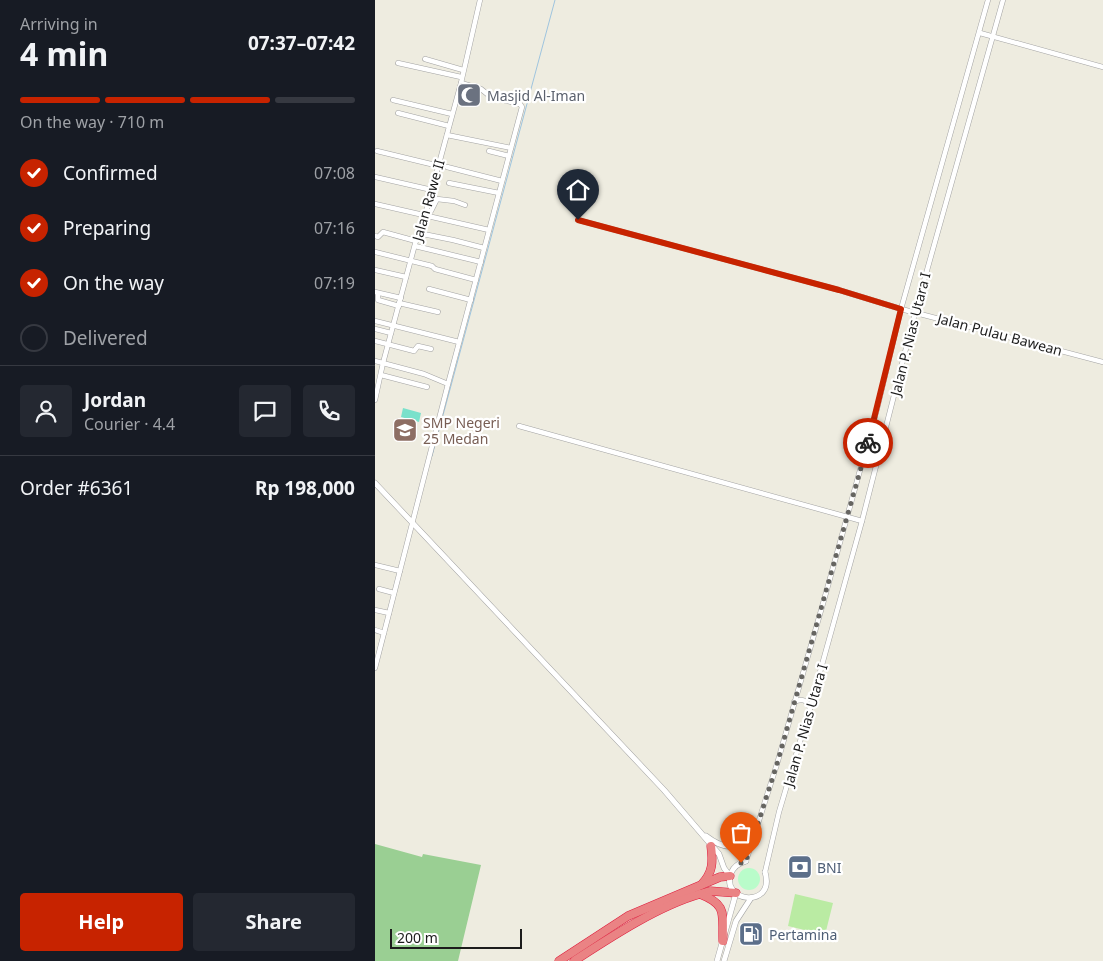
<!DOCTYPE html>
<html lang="en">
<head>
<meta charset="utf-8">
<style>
  body { margin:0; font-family:"Noto Sans",sans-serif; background:#242831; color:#f1f3f6; height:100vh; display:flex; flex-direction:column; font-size:19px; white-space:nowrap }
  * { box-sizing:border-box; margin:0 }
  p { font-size:16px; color:#9ea1a6 }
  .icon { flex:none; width:28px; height:28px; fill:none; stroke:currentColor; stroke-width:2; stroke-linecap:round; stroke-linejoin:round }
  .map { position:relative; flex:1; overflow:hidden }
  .panel { display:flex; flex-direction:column; background:#171b24; width:375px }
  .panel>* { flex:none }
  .scale { position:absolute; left:15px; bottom:12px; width:132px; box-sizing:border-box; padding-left:5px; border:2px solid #1c1c1c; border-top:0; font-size:14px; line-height:18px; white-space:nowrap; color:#1c1c1c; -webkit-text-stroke:4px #fff; paint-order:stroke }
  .pin { position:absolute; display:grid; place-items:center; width:42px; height:42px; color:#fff; margin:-51px -21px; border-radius:50% 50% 50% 0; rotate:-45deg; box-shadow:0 0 5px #0007 }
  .pin .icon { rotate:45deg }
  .courier { position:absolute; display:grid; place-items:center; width:50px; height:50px; margin:-25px; border:4px solid #c72300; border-radius:50%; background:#fff; color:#222; box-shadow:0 1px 6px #0007 }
  .headline em { font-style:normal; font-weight:700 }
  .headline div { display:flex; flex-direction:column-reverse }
  .headline { display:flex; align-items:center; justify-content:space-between; height:85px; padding:0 20px }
  h1 { font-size:32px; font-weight:700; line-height:38px }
  .bar { display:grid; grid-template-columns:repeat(4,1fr); gap:8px 5px; align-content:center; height:60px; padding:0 20px }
  .bar i { height:6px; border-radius:4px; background:#363941 }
  .bar .selected { background:#c72300 }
  .bar p { grid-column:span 4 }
  .line { display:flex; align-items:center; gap:12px; padding:0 20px; border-top:1px solid #363941 }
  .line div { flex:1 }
  .round { display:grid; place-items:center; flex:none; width:52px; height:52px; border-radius:5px; background:#242831 }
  ol { padding:0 20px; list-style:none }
  li { display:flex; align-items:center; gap:15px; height:55px }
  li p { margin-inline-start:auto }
  li .icon { padding:5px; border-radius:50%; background:#c72300; color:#fff; stroke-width:4 }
  li:last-child { color:#9ea1a6 }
  li i { width:28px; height:28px; border:2px solid #363941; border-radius:50% }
  .action { display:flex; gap:10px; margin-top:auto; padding:10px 20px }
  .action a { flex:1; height:58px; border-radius:5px; background:#c72300; color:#fff; font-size:20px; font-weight:700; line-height:58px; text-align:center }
  .action a+a { background:#242831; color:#f1f3f6 }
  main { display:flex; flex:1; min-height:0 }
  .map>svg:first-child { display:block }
  .grass { fill:#baeba3 }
  .forest { fill:#9acf93 }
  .park { fill:#b9fcca }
  .pitch { fill:#7ae1cb }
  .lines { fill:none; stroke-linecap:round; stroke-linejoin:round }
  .stream { stroke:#9ec4de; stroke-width:1 }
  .minor-casing { stroke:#a3a3a3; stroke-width:5.5 }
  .tertiary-casing { stroke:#a3a3a3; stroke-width:6 }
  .motorway-casing { stroke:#de1b3c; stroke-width:9 }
  .minor { stroke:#fff; stroke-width:4.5 }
  .tertiary { stroke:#fff; stroke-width:5 }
  .motorway { stroke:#ea8384; stroke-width:8 }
  .done { stroke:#666561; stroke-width:5; stroke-dasharray:0 9 }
  .route { stroke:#c72300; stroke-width:6 }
  .labels { text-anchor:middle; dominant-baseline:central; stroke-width:4.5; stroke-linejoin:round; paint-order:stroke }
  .worship-label { font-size:14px; fill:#5b616d; stroke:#fff; text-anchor:start }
  .street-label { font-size:14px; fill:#1c1c1c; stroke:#fff }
  .education-label { font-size:14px; fill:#785e54; stroke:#fff; text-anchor:start }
  .service-label { font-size:14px; fill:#4e5e75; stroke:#fff; text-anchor:start }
</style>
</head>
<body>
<main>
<section class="panel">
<div class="headline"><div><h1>4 min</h1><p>Arriving in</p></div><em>07:37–07:42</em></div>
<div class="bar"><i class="selected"></i><i class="selected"></i><i class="selected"></i><i></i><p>On the way · 710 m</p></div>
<ol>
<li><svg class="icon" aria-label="check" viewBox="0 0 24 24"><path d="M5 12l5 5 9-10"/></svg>Confirmed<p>07:08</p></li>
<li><svg class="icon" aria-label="check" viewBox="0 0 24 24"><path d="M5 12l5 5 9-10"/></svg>Preparing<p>07:16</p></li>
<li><svg class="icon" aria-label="check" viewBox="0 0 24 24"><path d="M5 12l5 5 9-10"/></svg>On the way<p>07:19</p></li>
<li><i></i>Delivered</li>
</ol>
<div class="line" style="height:90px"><a class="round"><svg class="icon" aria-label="person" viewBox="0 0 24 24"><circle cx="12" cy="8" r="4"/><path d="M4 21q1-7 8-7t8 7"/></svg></a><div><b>Jordan</b><p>Courier · 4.4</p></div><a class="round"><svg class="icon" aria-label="chat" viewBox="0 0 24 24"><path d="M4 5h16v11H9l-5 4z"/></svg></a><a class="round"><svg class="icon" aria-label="phone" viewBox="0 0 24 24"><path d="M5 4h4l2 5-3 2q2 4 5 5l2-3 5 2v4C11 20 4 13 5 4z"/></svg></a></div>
<div class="line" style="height:65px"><div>Order #6361</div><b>Rp 198,000</b></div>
<div class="action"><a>Help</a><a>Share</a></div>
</section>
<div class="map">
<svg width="728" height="961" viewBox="0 0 728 961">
  <rect width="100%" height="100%" fill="#eeece0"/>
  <!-- grass -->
  <path class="grass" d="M420,894L458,903L450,935L413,926Z"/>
  <!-- forest -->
  <path class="forest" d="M0,844L47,857L48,854L106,865L83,961H0Z"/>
  <!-- park -->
  <circle class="park" cx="374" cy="879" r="11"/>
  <!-- pitch -->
  <path class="pitch" d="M28,408L46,413L44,422L26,417Z"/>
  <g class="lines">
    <!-- stream -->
    <path class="stream" d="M57,456L180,0"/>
    <defs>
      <g id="minor">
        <path d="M605,33L728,67"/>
        <path d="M50,59L88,70"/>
        <path d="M23,63L86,77"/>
        <path d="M18,100L77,114"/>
        <path d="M23,113L74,126"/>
        <path d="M72,135L136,148"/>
        <path d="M2,151L64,166"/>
        <path d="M114,151L134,156"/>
        <path d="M72,167L127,181"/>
        <path d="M0,177L57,190"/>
        <path d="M74,183L124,193"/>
        <path d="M0,204L114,230"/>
        <path d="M51,211H56L62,199L79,201L90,205"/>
        <path d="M203,220L464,290L526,309L728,362"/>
        <path d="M43,233L78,240L109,248"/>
        <path d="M0,236L3,237L8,232L41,241"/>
        <path d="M40,246L106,262"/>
        <path d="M0,252L57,266L60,269L101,280"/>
        <path d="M0,270L31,277"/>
        <path d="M54,289L96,300"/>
        <path d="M0,292L26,298"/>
        <path d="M3,293V300L24,306"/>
        <path d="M24,303L63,312"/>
        <path d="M0,321L84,342"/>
        <path d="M0,329L16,333"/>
        <path d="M0,341L39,351L43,346L56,349"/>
        <path d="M0,361L49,374L73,384"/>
        <path d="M6,375L52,387"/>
        <path d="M0,400L8,363L43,233L50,215L86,83L105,0"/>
        <path d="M144,426L487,521"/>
        <path d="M0,565L25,571"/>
        <path d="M4,589L19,593"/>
        <path d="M0,610L14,613"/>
        <path d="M0,630L9,633"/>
        <path d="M0,668L73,384L147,107L145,104L116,97L106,89L86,83"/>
        <path d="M419,702C427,698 432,700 435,708"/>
        <path d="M371,861L402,764L449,600L502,409L526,309L613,0"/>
        <path d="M390,872L404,812L435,708L487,521L540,313L628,0"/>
      </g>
      <g id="tertiary">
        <path d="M0,483L289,790L344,854L349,868L355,876"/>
        <path d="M331,836C352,852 363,849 381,831"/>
        <path d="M371,861C364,863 359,866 356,873C345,903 401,909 390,872"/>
        <path d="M342,961L361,893"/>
        <path d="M349,961L361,921L376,898"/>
      </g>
      <g id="motorway">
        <path d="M327,884C338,872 338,862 336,846"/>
        <path d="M325,894L335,891L361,893"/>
        <path d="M184,961L253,916L345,877L355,876"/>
        <path d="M199,961C236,937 283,906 325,894C353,905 347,914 348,941"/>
      </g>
    </defs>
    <!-- minor casing -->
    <use href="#minor" class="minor-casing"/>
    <!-- tertiary casing -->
    <use href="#tertiary" class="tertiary-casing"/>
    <!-- motorway casing -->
    <use href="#motorway" class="motorway-casing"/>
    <!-- minor -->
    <use href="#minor" class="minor"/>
    <!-- tertiary -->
    <use href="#tertiary" class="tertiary"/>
    <!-- motorway -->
    <use href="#motorway" class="motorway"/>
  </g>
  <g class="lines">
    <!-- done -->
    <path class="done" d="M366,863L371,861L402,764L493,443"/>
    <!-- route -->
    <path class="route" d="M203,220L464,290L526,309L493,443"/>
  </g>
  <!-- icons -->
  <defs>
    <symbol id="mosque-square" viewBox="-11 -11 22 22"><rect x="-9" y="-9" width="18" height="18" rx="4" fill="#6b7280" stroke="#fff"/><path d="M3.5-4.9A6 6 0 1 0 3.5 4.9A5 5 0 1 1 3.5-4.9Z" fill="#fff"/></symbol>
    <symbol id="school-square" viewBox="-11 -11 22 22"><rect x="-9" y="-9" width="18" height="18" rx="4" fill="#8d6e63" stroke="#fff"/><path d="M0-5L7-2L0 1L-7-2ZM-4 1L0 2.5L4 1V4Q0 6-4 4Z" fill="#fff"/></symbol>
    <symbol id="bank-square" viewBox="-11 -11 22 22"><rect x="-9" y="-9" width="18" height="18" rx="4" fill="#5c6f8a" stroke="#fff"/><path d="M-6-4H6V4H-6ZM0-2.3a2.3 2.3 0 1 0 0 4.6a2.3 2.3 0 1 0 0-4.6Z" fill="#fff"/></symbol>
    <symbol id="fuel-square" viewBox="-11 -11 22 22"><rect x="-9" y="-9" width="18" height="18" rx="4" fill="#5c6f8a" stroke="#fff"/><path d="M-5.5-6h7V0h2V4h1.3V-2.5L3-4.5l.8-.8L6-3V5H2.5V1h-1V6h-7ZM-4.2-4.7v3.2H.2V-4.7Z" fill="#fff"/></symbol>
  </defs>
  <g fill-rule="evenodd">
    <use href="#mosque-square" x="80" y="81" width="28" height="28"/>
    <use href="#school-square" x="16" y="416" width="28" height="28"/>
    <use href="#bank-square" x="411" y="853" width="28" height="28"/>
    <use href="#fuel-square" x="362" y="920" width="28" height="28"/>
  </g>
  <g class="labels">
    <!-- worship labels -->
    <g class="worship-label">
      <text x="112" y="95">Masjid Al-Iman</text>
    </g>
    <!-- street labels -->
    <g class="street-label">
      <text transform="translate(53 200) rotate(-74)">Jalan Rawe II</text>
      <text transform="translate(535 334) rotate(-76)">Jalan P. Nias Utara I</text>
      <text transform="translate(625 334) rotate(15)">Jalan Pulau Bawean</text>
      <text transform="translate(430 725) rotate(-74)">Jalan P. Nias Utara I</text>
    </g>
    <!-- education labels -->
    <g class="education-label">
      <text x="48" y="422">SMP Negeri<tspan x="48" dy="16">25 Medan</tspan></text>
    </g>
    <!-- service labels -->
    <g class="service-label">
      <text x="442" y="867">BNI</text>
      <text x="394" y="934">Pertamina</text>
    </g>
  </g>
</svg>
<div class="scale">200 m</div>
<div class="pin" style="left:366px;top:863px;background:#ea580c"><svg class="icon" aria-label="bag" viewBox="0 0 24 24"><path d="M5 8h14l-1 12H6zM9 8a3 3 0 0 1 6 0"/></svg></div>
<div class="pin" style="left:203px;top:220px;background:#1f2937"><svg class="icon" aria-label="home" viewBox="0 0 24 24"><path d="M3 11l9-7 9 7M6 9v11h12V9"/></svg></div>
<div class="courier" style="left:493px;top:443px"><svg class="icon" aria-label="bike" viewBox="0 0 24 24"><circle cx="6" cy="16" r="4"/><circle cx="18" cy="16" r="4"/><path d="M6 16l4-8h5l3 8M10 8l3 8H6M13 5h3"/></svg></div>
</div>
</main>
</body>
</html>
